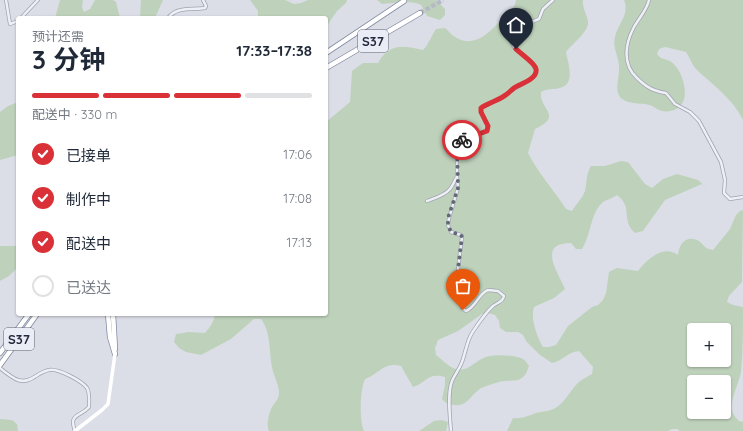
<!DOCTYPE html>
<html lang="zh">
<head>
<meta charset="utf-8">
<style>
  body { margin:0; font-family:Quicksand,"Noto Sans SC",sans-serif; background:#f6f6f7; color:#1f2937; height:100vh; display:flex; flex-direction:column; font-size:15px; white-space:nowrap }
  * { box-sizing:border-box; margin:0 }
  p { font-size:13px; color:#747a83 }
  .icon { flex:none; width:22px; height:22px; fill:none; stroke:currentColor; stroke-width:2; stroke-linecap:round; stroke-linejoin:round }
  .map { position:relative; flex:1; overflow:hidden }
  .details { position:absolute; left:16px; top:16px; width:312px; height:300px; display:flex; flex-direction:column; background:#fff; border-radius:4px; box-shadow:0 1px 3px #0004 }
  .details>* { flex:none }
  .buttons { position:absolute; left:687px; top:323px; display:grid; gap:8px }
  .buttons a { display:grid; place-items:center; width:44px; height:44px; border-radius:4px; background:#fff; box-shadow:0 1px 3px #0004; font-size:20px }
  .pin { position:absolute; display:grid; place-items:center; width:34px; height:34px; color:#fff; margin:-41px -17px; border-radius:50% 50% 50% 0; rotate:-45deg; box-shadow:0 0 4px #0007 }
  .pin .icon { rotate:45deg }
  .courier { position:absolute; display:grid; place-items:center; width:40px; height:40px; margin:-20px; border:3px solid #da3139; border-radius:50%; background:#fff; color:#222; box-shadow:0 1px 5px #0007 }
  .overview em { font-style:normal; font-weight:700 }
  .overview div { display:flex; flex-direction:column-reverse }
  .overview { display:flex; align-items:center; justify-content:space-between; height:68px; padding:0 16px }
  h1 { font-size:26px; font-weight:700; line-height:30px }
  .bar { display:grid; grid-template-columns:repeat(4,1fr); gap:6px 4px; align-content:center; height:48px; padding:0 16px }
  .bar i { height:5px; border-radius:3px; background:#e0e1e3 }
  .bar .current { background:#da3139 }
  .bar p { grid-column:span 4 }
  ol { padding:0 16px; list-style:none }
  li { display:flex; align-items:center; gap:12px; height:44px }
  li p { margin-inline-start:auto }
  li .icon { padding:4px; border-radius:50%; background:#da3139; color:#fff; stroke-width:4 }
  li:last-child { color:#747a83 }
  li i { width:22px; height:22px; border:2px solid #e0e1e3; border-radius:50% }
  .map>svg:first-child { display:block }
  .green { fill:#bed2bb; fill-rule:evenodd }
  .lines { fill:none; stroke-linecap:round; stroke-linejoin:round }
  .highway-tunnel { stroke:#b6bac5; stroke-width:4.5; stroke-dasharray:4.5 2; stroke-linecap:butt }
  .street-casing { stroke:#a0a4b1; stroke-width:4 }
  .highway-casing { stroke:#81899f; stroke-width:6 }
  .street { stroke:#eef0f5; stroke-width:2.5 }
  .secondary { stroke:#fff; stroke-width:3.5 }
  .highway { stroke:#fff; stroke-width:4.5 }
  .done { stroke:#646979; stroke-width:4; stroke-dasharray:0 7.2 }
  .route { stroke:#da3139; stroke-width:5 }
  .labels { text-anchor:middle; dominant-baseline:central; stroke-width:3; stroke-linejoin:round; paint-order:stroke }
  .shield { fill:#eaedf5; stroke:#5f6475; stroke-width:1 }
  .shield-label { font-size:13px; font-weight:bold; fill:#242a3e }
</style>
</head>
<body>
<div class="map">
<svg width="743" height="431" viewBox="0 0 743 431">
  <rect width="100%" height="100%" fill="#dbdee7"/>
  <!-- green -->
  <g class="green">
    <path d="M60,0H83L82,7L84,12L90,9L95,0H113L116,2L120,18H55Z"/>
    <path d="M141,0H163L155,18H140Z"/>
    <path d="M250,0H285L294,4L301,3L308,0H347L346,3L337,11L326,27V18H258V11Z"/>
    <path d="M377,0H436L445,9V15L440,20L427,16C425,13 423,8 421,5C413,0 392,3 382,4Z"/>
    <path d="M516,0H583C582,8 587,14 588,22C589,32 572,44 566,52C568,63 576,84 560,88C553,90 548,88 541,92C539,110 564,115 535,129L528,153C538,173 554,190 566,209L572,211C576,204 582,199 585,191C587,182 586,174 591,166H605L621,161L628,162L645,184L652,188L663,179L677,174L698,180L708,189L702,184L665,200L643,231L635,233C620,219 634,208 617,195C611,200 605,199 601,204C590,216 591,235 582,249H576L571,243C536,243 559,274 565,289L554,298L534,307C530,319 537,336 543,347H549L556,345L568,326L592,307L598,305L603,300L606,293L609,272L617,268L638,271C647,259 664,244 678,255C679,245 685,235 697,240C705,244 702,248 713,250L730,229L736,215L740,211L743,210L742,282L729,296L727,302L733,305L743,307C743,328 743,351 741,372C739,383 733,393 732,404C731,413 735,418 741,422L743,421V431H679L678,429H672L668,431H507L513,418C522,419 528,416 536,413C543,411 550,412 557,407C566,401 571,389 579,382C583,379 588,376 592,374L593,367L579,351C567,352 563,361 552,363L540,355L526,341L523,335L518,332H506L500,328L499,321L495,315L488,313L482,314L458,331L438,340L435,348L436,355C442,359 448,367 456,369C467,373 476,360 486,357C494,354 515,355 523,359C525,360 527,363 529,366C527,370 527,374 523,377C518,382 512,380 505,381C500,381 486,386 481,388C473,393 468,404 459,405C452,406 446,404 442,399L445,385V377C428,372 427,382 413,387L401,366C384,361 379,374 365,379C360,390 359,420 364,431H269C266,425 269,413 272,407C275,402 279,399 279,393C279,384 273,375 272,367C269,351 271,332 261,319H254L231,339L201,355L186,352L179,348L174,342L176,334L189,332L205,333C210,327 214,322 215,314H326V122L350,102L352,71L363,63H378C389,43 403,45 423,50C429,44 431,36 436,29L445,28C449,31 452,36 457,38C475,48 490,32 501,20C507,14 515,9 516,0ZM694,330H724V360H694ZM694,382H724V412H694Z"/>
    <path d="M624,0H743V120C733,99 714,86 697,70C692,65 690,58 686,52L665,47L659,49L657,54C661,59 662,58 667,60C673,61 679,70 681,75C684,82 687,95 683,102C677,113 662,114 654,107C645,101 631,106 622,99C613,92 620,77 619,67C619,56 612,48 615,37C618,24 630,14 624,0Z"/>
    <path d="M18,102V155L0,160V112L8,106Z"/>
    <path d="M18,244V267L9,276L0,281V246H15Z"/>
    <path d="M0,419L12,420L17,424L18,431H0Z"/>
    <path d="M442,420L448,422L446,431H419L434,421Z"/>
  </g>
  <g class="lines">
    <!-- highway-tunnel -->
    <path class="highway-tunnel" d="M420,13L443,0"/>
    <defs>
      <g id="street">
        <path d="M6,0L10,24L18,21"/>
        <path d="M649,0C647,10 639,18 634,27C625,44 622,64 637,78C646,87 653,91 666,93L675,104L690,112L699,121L721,162L725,180L724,193L730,199L743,197"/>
        <path d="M21,18L38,0"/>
        <path d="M168,18C177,6 192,10 205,8L206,6L203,0"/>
        <path d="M427,201C435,198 444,196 450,189C453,186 454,181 457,177"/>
        <path d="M0,368C5,372 12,378 18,380C31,384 37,372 49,370C58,368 82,381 87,388C90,393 89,401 89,407C81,417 68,413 75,431"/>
        <path d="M451,431C450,417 447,394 452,381C455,374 461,367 463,359C466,350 467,341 472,333C478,324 485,313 493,306C498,302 503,302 504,296L498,291L488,290C478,294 476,307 466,311L462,308L457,277L462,237L461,235L451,232L448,225L449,218L458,188L457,177V145L462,140L487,131L488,126L481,112V108C488,103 497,101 504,97C507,94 510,91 514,89C520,84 538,80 536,69C535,58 509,53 511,36L519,27L539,19L543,9L553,0"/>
      </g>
      <g id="highway">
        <path d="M326,53L404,1"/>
        <path d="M326,68L420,13"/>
        <path d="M108,314L110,337L115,354"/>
        <path d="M113,314L115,349"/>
        <path d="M0,353L29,314"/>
        <path d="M0,365L37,314"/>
      </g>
    </defs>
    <!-- street casing -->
    <use href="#street" class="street-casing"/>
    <!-- highway casing -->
    <use href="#highway" class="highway-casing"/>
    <!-- street -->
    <use href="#street" class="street"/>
    <!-- secondary -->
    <path class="secondary" d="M75,431L102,410L108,404L115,354"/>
    <!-- highway -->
    <use href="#highway" class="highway"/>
  </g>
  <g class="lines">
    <!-- done -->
    <path class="done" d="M462,140L457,145L458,188L448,218V225L451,232L461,235L462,237L457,277L463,310"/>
    <!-- route -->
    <path class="route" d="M462,140L487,131L488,126L481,112V108C488,103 497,101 504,96C508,94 510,91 514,88C520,84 538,79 536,69C535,63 521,54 516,49"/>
  </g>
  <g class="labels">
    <!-- shield labels -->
    <g class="shield">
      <rect x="358" y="30" width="30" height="22" rx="3"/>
      <rect x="4" y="328" width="30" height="22" rx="3"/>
    </g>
    <g class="shield-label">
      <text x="373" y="41">S37</text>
      <text x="19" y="339">S37</text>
    </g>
  </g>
</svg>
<div class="buttons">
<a>+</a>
<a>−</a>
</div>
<div class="pin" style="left:463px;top:310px;background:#ea580c"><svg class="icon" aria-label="bag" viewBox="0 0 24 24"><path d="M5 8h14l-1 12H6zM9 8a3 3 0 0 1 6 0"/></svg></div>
<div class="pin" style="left:516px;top:49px;background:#1f2937"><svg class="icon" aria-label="home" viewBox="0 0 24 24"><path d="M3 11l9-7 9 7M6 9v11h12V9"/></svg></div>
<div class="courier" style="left:462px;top:140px"><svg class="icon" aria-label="bike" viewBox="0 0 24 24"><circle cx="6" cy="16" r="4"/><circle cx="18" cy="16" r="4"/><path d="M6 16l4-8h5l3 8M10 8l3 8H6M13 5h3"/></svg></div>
<section class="details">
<div class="overview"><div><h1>3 分钟</h1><p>预计还需</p></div><em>17:33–17:38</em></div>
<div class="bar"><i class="current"></i><i class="current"></i><i class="current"></i><i></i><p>配送中 · 330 m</p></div>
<ol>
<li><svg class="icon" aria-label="check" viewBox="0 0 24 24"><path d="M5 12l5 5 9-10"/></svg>已接单<p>17:06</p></li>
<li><svg class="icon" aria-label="check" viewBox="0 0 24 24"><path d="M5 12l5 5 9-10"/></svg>制作中<p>17:08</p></li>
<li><svg class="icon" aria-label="check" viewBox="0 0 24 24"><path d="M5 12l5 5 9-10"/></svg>配送中<p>17:13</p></li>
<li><i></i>已送达</li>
</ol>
</section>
</div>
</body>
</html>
